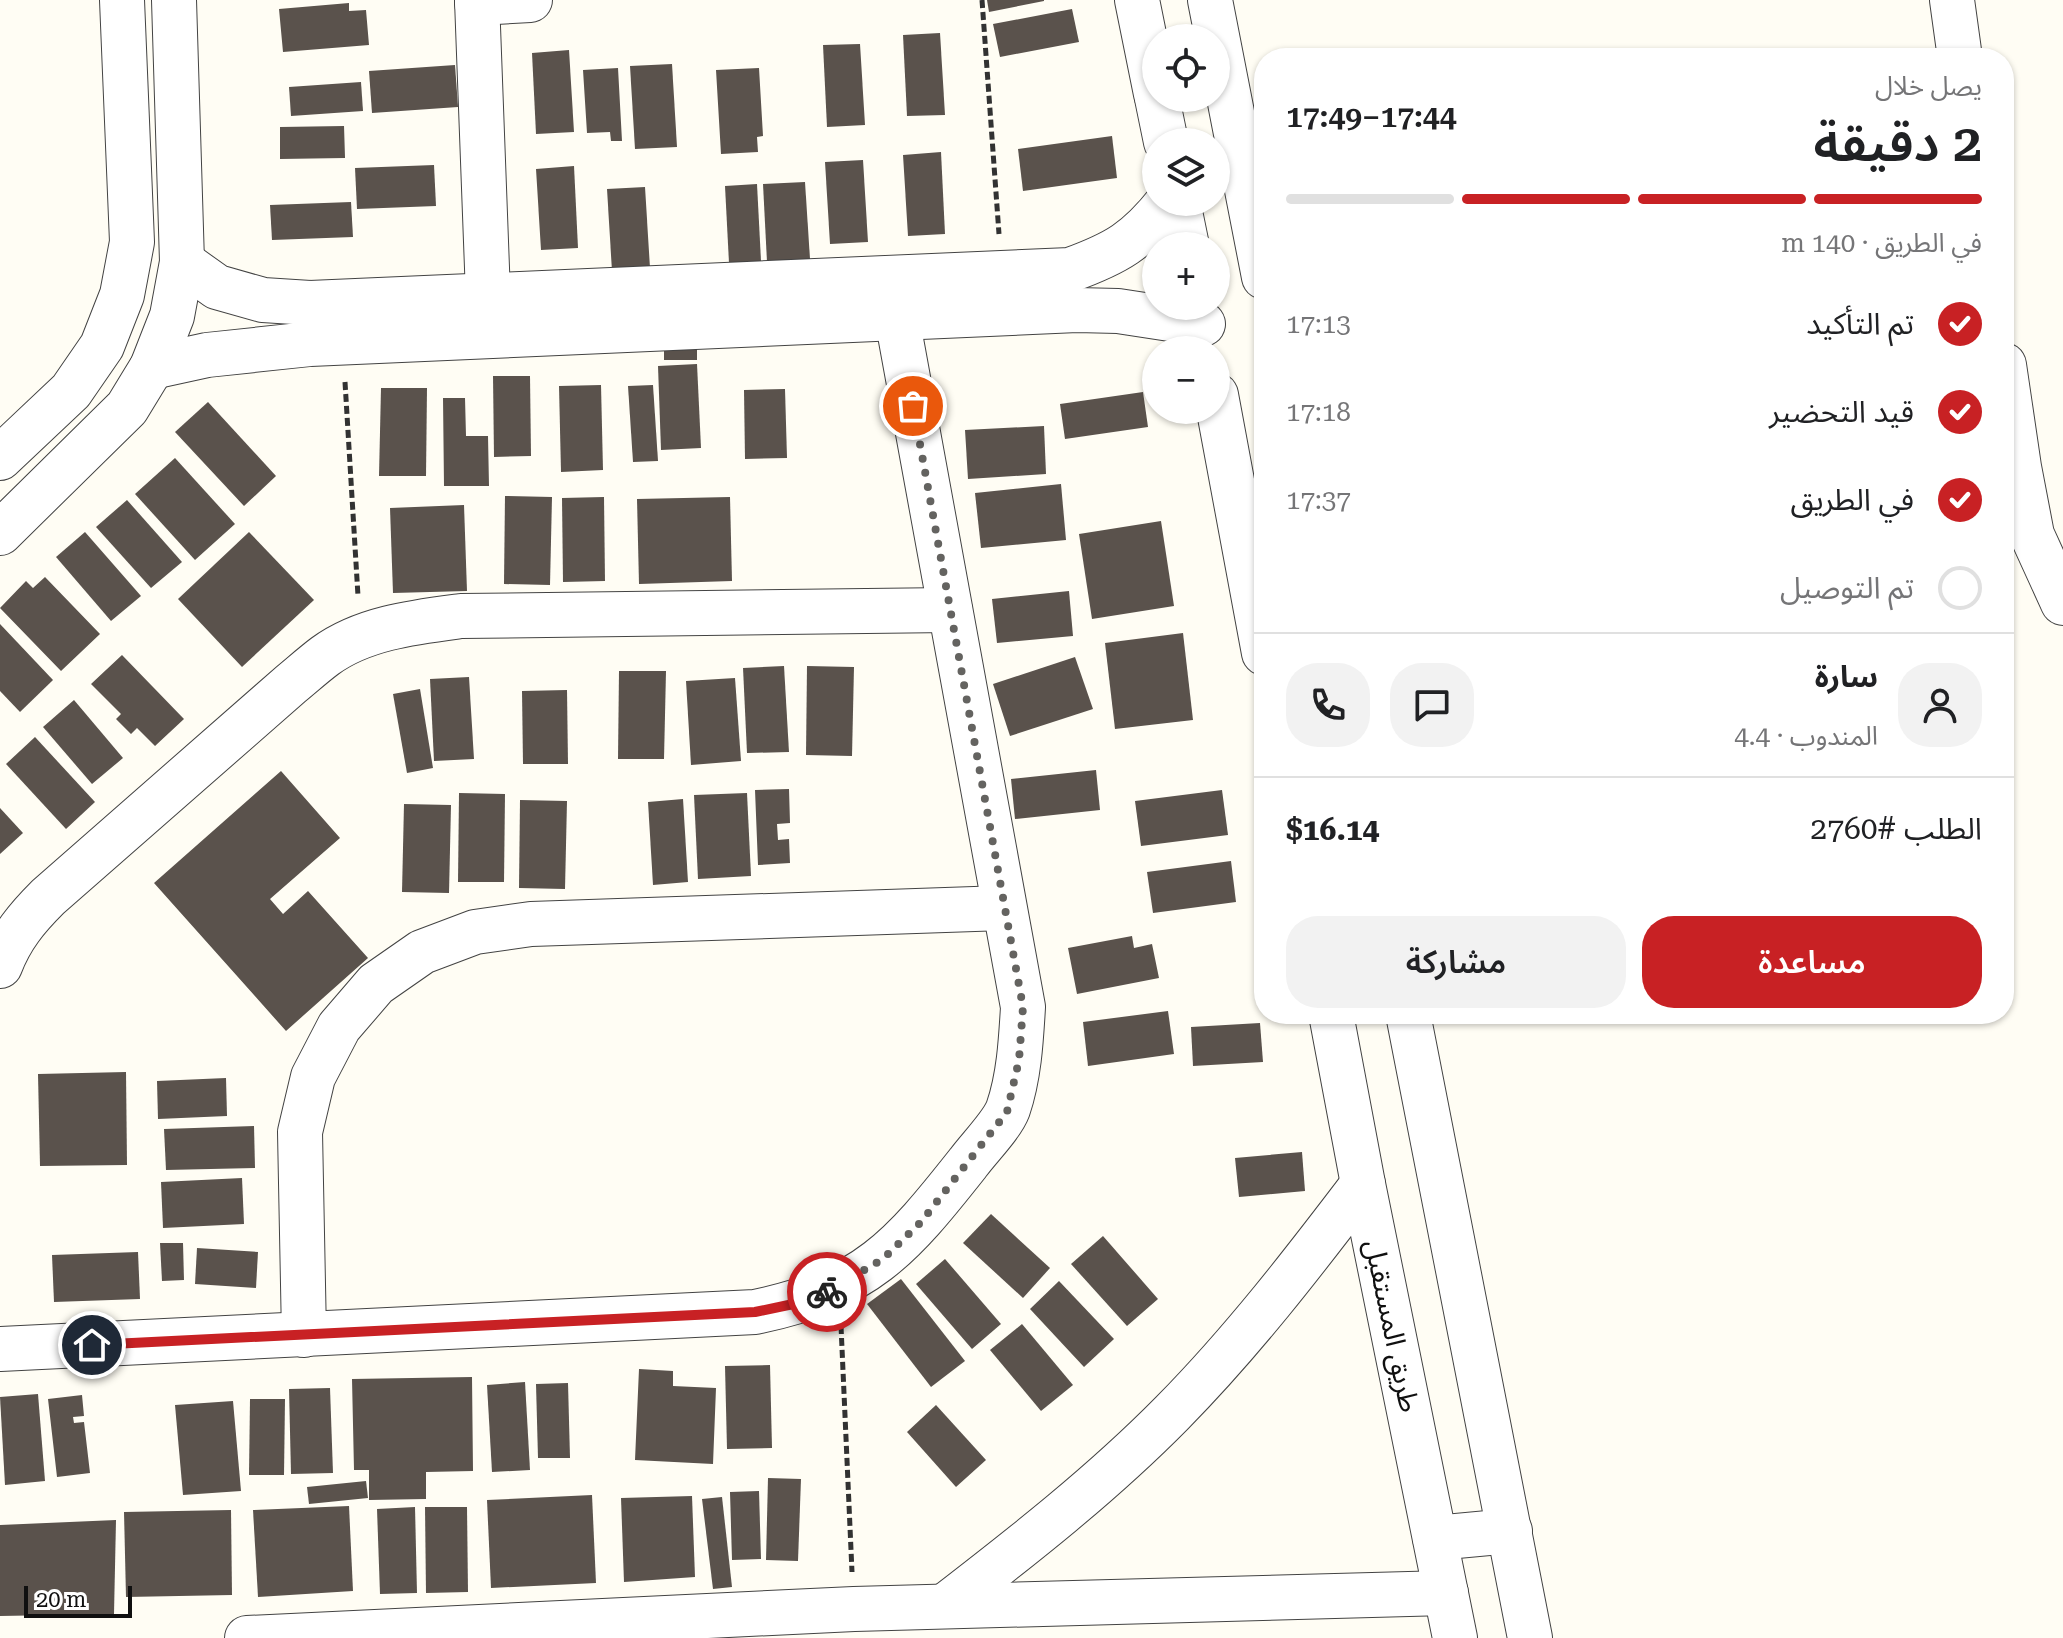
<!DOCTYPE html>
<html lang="ar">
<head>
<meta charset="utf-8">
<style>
  body { margin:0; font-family:"Roboto Serif","Noto Sans Arabic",serif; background:#f2f2f2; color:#202124; direction:rtl; height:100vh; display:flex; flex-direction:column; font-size:30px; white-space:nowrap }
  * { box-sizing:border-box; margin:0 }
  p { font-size:26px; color:#757577 }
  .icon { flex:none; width:44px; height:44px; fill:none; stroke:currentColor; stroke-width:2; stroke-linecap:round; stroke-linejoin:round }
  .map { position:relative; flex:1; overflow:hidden; direction:ltr }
  .drawer { position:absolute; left:1254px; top:48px; width:760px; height:976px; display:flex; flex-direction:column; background:#fff; border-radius:32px; box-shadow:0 2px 6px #0004; direction:rtl }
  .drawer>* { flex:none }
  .buttons { position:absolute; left:1142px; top:24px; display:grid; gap:16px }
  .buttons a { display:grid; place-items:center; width:88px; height:88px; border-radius:50%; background:#fff; box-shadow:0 2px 6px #0004; font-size:40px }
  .scale { position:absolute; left:24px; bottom:20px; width:108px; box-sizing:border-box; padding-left:8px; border:4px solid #101010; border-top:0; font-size:22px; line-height:28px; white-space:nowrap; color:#101010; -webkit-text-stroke:6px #fff; paint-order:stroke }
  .pin { position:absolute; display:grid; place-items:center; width:68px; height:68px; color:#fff; margin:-34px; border:4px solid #fff; border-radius:50%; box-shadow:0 2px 8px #0007 }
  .courier { position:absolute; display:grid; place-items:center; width:80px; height:80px; margin:-40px; border:6px solid #c82124; border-radius:50%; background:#fff; color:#222; box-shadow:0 2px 10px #0007 }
  .overview em { font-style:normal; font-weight:600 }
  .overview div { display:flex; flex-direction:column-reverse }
  .overview { display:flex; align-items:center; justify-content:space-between; height:136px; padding:0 32px }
  h1 { font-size:52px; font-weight:600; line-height:60px }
  .bar { display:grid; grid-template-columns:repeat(4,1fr); gap:12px 8px; align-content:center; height:96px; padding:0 32px }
  .bar i { height:10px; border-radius:6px; background:#e0e0e0 }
  .bar .active { background:#c82124 }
  .bar p { grid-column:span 4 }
  .line { display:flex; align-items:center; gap:20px; padding:0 32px; border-top:2px solid #e0e0e0 }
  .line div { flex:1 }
  .round { display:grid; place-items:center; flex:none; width:84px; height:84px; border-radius:32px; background:#f2f2f2 }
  ol { padding:0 32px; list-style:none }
  li { display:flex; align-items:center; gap:24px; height:88px }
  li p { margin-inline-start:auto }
  li .icon { padding:8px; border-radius:50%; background:#c82124; color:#fff; stroke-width:4 }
  li:last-child { color:#757577 }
  li i { width:44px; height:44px; border:4px solid #e0e0e0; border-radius:50% }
  .action { display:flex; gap:16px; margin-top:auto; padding:16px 32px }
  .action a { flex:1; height:92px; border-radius:32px; background:#c82124; color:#fff; font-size:32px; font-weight:600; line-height:92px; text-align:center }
  .action a+a { background:#f2f2f2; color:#202124 }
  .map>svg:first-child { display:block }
  .building { fill:#5a524c }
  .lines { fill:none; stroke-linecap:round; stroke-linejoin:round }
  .minor-casing { stroke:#434343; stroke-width:46 }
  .path { stroke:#323232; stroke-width:5; stroke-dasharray:8 4; stroke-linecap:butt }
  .minor { stroke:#fff; stroke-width:44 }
  .done { stroke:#646360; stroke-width:8; stroke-dasharray:0 14.4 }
  .route { stroke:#c82124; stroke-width:10 }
  .labels { text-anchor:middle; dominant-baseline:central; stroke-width:8; stroke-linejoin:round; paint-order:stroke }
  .street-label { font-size:28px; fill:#101010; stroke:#fff }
</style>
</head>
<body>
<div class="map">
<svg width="2063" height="1638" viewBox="0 0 2063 1638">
  <rect width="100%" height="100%" fill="#fffdf4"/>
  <!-- building -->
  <g class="building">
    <path d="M987,0H1044V1L989,12Z"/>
    <path d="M349,3V11L366,10L369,45L283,52L279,9Z"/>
    <path d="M1072,9L1079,42L1000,57L993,24Z"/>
    <path d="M940,33L945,115L907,116L903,35Z"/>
    <path d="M860,44L865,125L827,127L823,45Z"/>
    <path d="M569,50L574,132L536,134L532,53Z"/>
    <path d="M672,64L677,147L635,149L630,66Z"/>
    <path d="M455,65L458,107L372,113L369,71Z"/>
    <path d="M618,68L622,141H611L610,132L587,133L583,70Z"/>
    <path d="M759,68L763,136L757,137L758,152L721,154L716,70Z"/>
    <path d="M361,82L363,111L291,116L289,87Z"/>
    <path d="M344,126L345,158L280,159V127Z"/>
    <path d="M1112,136L1117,178L1023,191L1018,149Z"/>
    <path d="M941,152L945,234L908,236L903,155Z"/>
    <path d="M863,160L868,242L830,244L825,162Z"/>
    <path d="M434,165L436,206L357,209L355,168Z"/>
    <path d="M574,166L578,248L541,250L536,169Z"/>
    <path d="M805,182L810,259L767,262L763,184Z"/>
    <path d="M757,184L761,261L729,263L725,186Z"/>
    <path d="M645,187L650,268L612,271L607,189Z"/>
    <path d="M351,202L353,237L272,240L270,205Z"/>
    <rect x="664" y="348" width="33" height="12"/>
    <path d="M697,364L701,448L661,450L658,366Z"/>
    <path d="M493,376H530L531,456L494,457Z"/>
    <path d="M601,385L603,470L561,472L559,386Z"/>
    <path d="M653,385L658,461L633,462L628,386Z"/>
    <path d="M381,388H427L426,476H379Z"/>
    <path d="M785,389L787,458L745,459L744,390Z"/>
    <path d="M1143,392L1148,427L1065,439L1060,404Z"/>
    <path d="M443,398H465L466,436H488L489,486H444Z"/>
    <path d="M208,402L276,476L244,506L175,432Z"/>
    <path d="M1044,426L1046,474L968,479L965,430Z"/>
    <path d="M175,458L235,524L195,560L135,494Z"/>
    <path d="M1061,484L1066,540L981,548L975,493Z"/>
    <path d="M505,496L552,497L550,585L504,584Z"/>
    <path d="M604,497L605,581L563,582L562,498Z"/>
    <path d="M730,497L732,581L639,584L637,499Z"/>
    <path d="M127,500L182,562L151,588L96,527Z"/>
    <path d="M464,505L467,591L393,593L390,508Z"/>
    <path d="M1161,521L1174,606L1092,619L1079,534Z"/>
    <path d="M85,532L141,596L111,621L56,557Z"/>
    <path d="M249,532L314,600L242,667L178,599Z"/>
    <path d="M45,577L100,634L61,671L0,608L26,581L33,588Z"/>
    <path d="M1069,591L1073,636L997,643L992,599Z"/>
    <path d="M0,624L53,680L20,712L0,691Z"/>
    <path d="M1183,633L1193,720L1115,729L1105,643Z"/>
    <path d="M122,655L184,719L155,746L137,728L131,734L116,719L121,714L91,684Z"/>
    <path d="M1075,657L1093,709L1010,736L993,684Z"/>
    <path d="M784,666L789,752L747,753L743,668Z"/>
    <path d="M807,666L854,667L852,756L806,755Z"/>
    <path d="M619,671H666L664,759H618Z"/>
    <path d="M469,677L474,759L434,761L430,679Z"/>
    <path d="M735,678L741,761L691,765L686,681Z"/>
    <path d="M420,689L433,768L407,773L393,694Z"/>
    <path d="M567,690L568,764H523L522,691Z"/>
    <path d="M74,700L123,758L92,784L43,727Z"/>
    <path d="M35,737L95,802L66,829L6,764Z"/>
    <path d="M1096,770L1100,810L1015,819L1011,779Z"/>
    <path d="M281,771L340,838L270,899L283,914L308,891L368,958L286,1031L154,883Z"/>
    <path d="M789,789L790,823L777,824L778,840L789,839L790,863L758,865L755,790Z"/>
    <path d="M1222,790L1228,835L1141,846L1135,801Z"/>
    <path d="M459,793L505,794L504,882H458Z"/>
    <path d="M747,793L751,876L698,879L694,795Z"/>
    <path d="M683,799L688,882L653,885L648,802Z"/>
    <path d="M520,800L567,801L565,889L519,888Z"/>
    <path d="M404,804L451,805L449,893L402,892Z"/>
    <path d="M0,808L23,833L0,854Z"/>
    <path d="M1231,861L1236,902L1153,913L1147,872Z"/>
    <path d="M1132,936L1134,948L1152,944L1159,978L1077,994L1068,948Z"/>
    <path d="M1168,1011L1174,1054L1088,1066L1083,1022Z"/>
    <path d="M1260,1023L1263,1062L1193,1066L1191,1027Z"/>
    <path d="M126,1072L127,1165L40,1166L38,1074Z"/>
    <path d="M226,1078L227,1116L158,1119L157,1081Z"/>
    <path d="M254,1126L255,1168L166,1170L164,1129Z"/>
    <path d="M1302,1152L1305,1191L1239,1197L1235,1158Z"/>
    <path d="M242,1178L244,1224L163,1228L161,1182Z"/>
    <path d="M991,1214L1050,1268L1023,1298L963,1243Z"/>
    <path d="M1103,1236L1158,1299L1127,1326L1071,1264Z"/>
    <path d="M160,1243H183L184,1280L162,1281Z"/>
    <path d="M197,1248L258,1252L256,1288L195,1284Z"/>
    <path d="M138,1252L140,1299L54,1302L52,1255Z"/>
    <path d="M945,1259L1001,1324L972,1349L916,1284Z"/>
    <path d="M901,1279L965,1361L931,1387L867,1304Z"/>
    <path d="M1059,1281L1114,1339L1084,1367L1030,1309Z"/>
    <path d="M1022,1324L1073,1385L1041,1411L990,1350Z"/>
    <path d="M770,1365L772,1448L727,1449L725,1366Z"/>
    <path d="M639,1369L673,1371V1386L716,1388L713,1464L635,1460Z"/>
    <path d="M472,1377L473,1471L426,1472V1499L369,1500V1470H354L352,1379Z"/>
    <path d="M525,1382L530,1470L492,1472L487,1385Z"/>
    <path d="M568,1383L570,1458H538L536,1384Z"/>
    <path d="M330,1388L333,1473L291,1474L289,1389Z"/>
    <path d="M38,1394L45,1481L5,1485L0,1397Z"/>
    <path d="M82,1395L84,1416L73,1417L74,1423L84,1422L90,1473L57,1477L48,1399Z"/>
    <path d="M250,1399H285L284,1475H249Z"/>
    <path d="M233,1401L241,1491L183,1495L175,1405Z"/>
    <path d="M936,1405L986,1460L956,1487L907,1432Z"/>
    <path d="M768,1478L801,1479L798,1561L766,1560Z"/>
    <path d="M366,1481L368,1498L309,1504L307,1487Z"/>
    <path d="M759,1491L761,1559L732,1560L730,1492Z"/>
    <path d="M592,1495L596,1583L491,1588L487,1500Z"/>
    <path d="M692,1496L695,1577L624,1582L621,1498Z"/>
    <path d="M722,1497L732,1587L713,1589L702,1499Z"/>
    <path d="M349,1506L353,1591L258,1597L253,1510Z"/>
    <path d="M415,1507L417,1593L380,1594L377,1509Z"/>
    <path d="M425,1507H467L468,1592L426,1593Z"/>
    <path d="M231,1510L232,1595L126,1597L124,1512Z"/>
    <path d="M116,1520L114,1614L0,1616V1525Z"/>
  </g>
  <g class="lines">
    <defs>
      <g id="minor">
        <path d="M477,0L488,295"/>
        <path d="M1137,0L1156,94"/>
        <path d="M1210,0L1264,277"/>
        <path d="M1952,0L1960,58"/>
        <path d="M477,3L530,0"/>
        <path d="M1157,98L1166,142"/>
        <path d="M1178,202L1187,246"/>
        <path d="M182,262L217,287L263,300L310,303L1070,270C1117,253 1137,241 1168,202"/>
        <path d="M2004,365L2019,467L2032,535L2063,603"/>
        <path d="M152,367L207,355L310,344L1077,310L1118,311L1203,324"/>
        <path d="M1216,395L1264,653"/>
        <path d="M0,458L71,391L102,346L122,295L132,242L122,0"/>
        <path d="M0,533L127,408L152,367L172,316L182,262L174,0"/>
        <path d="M0,966C11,937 27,918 48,897L291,684C302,675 313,665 325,656C363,628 415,622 461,616L950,610"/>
        <path d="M1331,1014L1363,1184L1455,1638"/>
        <path d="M1408,1014L1530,1638"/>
        <path d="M304,1335L300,1132L313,1077L339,1027L376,984L422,952L475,932L531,924L1004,908"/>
        <path d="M0,1349L755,1312C866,1289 900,1249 968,1163C979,1148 1002,1125 1008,1109C1019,1077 1021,1041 1023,1007L897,318"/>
        <path d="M1435,1538L1510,1531"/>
        <path d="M945,1606C1024,1545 1102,1484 1172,1413C1242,1342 1303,1263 1363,1184"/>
        <path d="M247,1638L854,1609L1446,1593"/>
      </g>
    </defs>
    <!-- minor casing -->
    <use href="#minor" class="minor-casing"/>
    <!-- path -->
    <g class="path">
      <path d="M982,0L999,234"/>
      <path d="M345,382L358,596"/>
      <path d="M841,1326L852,1572"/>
    </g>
    <!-- minor -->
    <use href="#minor" class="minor"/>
  </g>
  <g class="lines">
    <!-- done -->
    <path class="done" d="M827,1292L883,1259L921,1222L1007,1112L1019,1060L1023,1007L913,406"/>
    <!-- route -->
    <path class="route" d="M92,1345L755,1312L798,1303L827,1292"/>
  </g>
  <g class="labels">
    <!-- street labels -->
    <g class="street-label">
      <text transform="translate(1392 1326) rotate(78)">طريق المستقبل</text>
    </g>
  </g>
</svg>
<div class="buttons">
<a><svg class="icon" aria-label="locate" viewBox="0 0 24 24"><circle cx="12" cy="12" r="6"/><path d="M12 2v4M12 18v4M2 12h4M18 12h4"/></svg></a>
<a><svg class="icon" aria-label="layers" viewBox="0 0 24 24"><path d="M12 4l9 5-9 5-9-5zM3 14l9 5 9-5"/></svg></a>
<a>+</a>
<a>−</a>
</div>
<div class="scale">20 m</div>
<div class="pin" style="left:913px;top:406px;background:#ea580c"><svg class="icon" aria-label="bag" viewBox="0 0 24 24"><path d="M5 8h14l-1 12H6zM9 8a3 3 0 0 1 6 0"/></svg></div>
<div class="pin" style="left:92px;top:1345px;background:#1f2937"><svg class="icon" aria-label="home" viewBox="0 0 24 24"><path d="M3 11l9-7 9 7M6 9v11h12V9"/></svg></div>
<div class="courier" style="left:827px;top:1292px"><svg class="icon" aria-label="bike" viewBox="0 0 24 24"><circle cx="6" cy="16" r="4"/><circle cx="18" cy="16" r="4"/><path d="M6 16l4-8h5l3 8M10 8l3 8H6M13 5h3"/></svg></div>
<section class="drawer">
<div class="overview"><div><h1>2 دقيقة</h1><p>يصل خلال</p></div><em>17:44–17:49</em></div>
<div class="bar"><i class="active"></i><i class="active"></i><i class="active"></i><i></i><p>في الطريق · 140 m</p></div>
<ol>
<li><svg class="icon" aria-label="check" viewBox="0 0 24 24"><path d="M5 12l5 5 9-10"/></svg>تم التأكيد<p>17:13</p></li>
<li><svg class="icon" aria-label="check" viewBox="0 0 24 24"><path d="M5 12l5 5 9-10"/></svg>قيد التحضير<p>17:18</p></li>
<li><svg class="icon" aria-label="check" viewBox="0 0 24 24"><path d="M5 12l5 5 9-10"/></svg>في الطريق<p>17:37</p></li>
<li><i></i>تم التوصيل</li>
</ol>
<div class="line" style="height:144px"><a class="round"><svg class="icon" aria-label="person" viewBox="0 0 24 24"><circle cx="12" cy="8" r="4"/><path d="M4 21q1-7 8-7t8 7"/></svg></a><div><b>سارة</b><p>المندوب · 4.4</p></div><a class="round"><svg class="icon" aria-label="chat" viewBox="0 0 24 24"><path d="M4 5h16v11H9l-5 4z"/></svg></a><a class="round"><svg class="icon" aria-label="phone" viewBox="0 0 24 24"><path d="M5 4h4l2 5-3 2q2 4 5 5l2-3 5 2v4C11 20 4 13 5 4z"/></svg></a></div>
<div class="line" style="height:104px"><div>الطلب #2760</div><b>$16.14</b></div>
<div class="action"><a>مساعدة</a><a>مشاركة</a></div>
</section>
</div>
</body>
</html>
